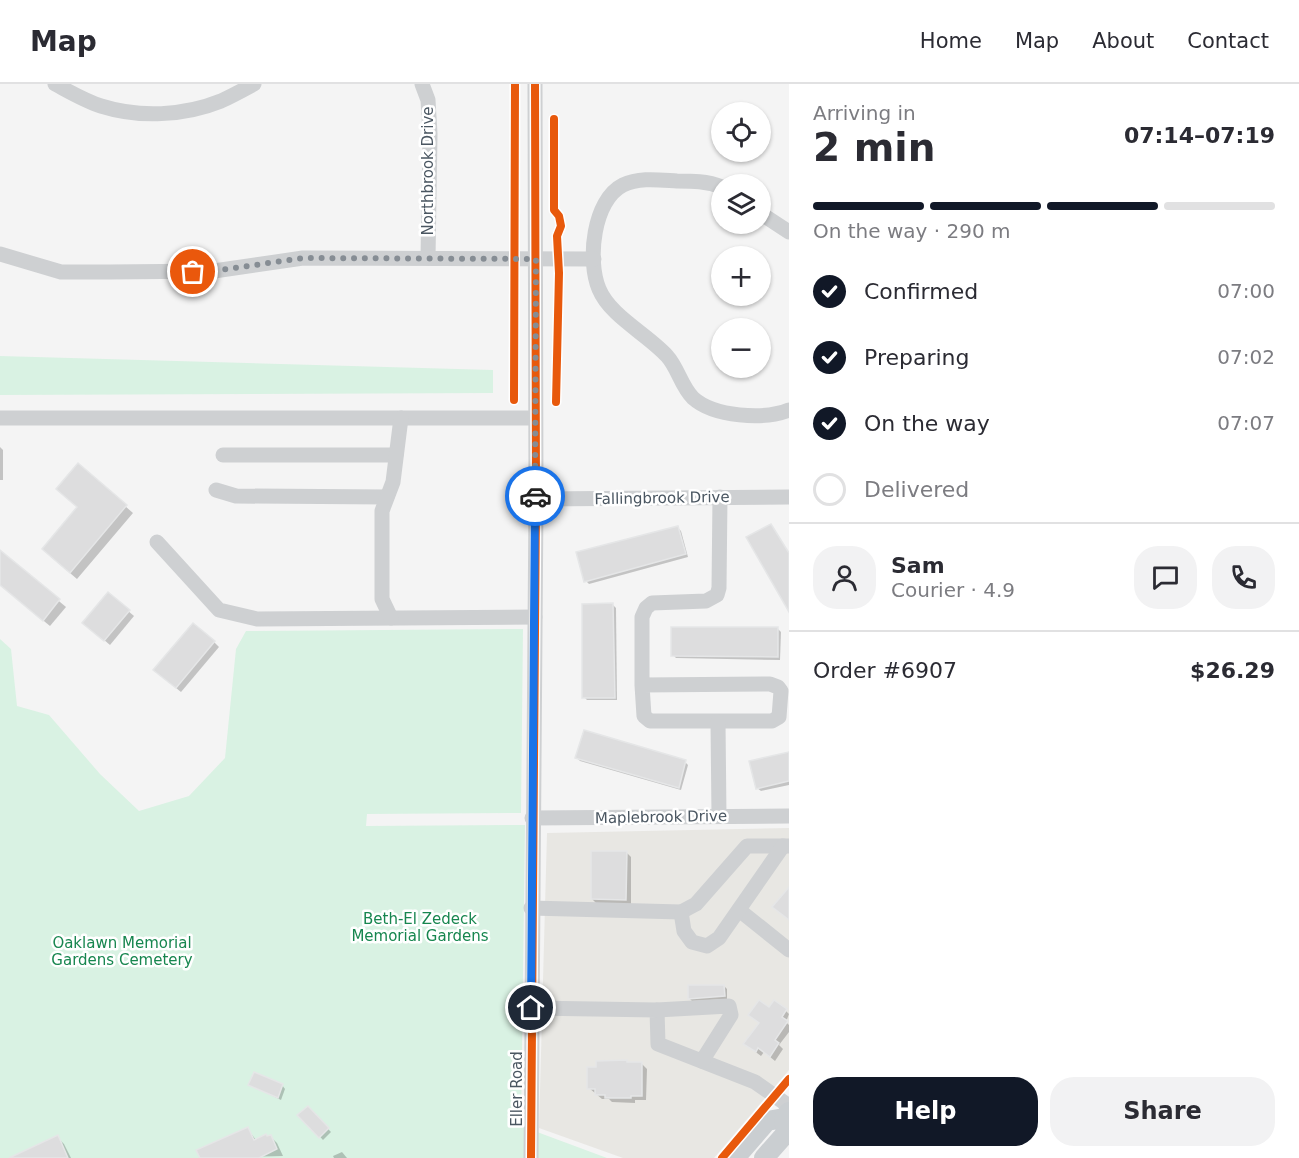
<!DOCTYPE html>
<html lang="en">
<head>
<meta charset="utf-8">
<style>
  body { margin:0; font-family:"DejaVu Sans",sans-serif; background:#f2f2f3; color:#2b2b33; height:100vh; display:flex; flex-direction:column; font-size:22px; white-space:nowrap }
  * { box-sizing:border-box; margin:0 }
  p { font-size:20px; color:#7c7c81 }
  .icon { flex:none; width:33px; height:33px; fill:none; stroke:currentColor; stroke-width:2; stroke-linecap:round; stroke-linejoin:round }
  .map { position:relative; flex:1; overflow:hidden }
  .side { display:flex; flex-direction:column; background:#fff; width:510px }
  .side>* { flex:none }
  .buttons { position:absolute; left:711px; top:18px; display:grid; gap:12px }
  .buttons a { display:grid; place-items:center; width:60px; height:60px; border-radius:50%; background:#fff; box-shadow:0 2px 4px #0004; font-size:30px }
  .pin { position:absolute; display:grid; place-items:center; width:51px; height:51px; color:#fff; margin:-26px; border:3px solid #fff; border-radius:50%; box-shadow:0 2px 6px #0007 }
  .courier { position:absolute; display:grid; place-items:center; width:60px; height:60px; margin:-30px; border:4px solid #1a73e8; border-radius:50%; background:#fff; color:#222; box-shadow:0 2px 8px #0007 }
  .overview em { font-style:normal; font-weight:700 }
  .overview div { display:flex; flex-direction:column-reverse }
  .overview { display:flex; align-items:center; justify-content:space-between; height:102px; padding:0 24px }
  h1 { font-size:39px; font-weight:700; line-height:45px }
  .bar { display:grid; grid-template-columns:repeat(4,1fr); gap:9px 6px; align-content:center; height:72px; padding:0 24px }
  .bar i { height:8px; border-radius:4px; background:#e1e1e2 }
  .bar .current { background:#111827 }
  .bar p { grid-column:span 4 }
  .line { display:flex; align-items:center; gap:15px; padding:0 24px; border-top:2px solid #e1e1e2 }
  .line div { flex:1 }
  .round { display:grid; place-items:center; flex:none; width:63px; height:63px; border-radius:24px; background:#f2f2f3 }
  ol { padding:0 24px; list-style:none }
  li { display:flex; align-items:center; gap:18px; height:66px }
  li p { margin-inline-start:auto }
  li .icon { padding:6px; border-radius:50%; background:#111827; color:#fff; stroke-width:4 }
  li:last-child { color:#7c7c81 }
  li i { width:33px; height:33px; border:3px solid #e1e1e2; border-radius:50% }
  .primary-button { display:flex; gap:12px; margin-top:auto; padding:12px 24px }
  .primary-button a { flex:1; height:69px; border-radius:24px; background:#111827; color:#fff; font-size:24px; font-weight:700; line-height:69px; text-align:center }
  .primary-button a+a { background:#f2f2f3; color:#2b2b33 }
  header { display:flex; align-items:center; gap:36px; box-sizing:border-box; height:84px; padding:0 30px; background:#fff; border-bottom:2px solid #e1e1e2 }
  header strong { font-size:28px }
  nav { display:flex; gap:33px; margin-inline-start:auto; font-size:21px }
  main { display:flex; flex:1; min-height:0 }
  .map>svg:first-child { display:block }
  .commercial { fill:#e8e7e3 }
  .green { fill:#d9f2e3 }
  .shadow { fill:#0003 }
  .building { fill:#ddddde; stroke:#e5e6e7; stroke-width:1.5 }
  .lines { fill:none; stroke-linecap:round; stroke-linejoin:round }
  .minor { stroke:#ced0d2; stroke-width:15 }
  .major { stroke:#caced1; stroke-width:20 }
  .cycleway-casing { stroke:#fff; stroke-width:11 }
  .cycleway { stroke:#e8590c; stroke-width:8 }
  .done { stroke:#868d94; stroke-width:6; stroke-dasharray:0 10.8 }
  .route { stroke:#1a73e8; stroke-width:8 }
  .labels { text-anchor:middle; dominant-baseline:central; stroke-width:5; stroke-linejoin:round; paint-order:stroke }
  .street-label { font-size:15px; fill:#4a5661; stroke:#fff }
  .park-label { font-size:15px; fill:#17864f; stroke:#fff }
</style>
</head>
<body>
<header>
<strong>Map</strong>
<nav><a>Home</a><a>Map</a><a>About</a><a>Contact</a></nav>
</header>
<main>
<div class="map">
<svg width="789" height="1074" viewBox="0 0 789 1074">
  <rect width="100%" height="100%" fill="#f4f4f4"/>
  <!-- commercial -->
  <path class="commercial" d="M789,744V986L714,1074H623L539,1044L547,749Z"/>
  <!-- green -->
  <g class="green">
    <path d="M0,272L493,286V309L0,311Z"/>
    <path d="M523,545L521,729L367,730L366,742L525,741L521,1042L607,1074H0V555L11,565L17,622L49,631L100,690L139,727L189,712L225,674L236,565L246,547Z"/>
  </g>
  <!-- shadow -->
  <g class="shadow">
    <path d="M0,363L3,366V396H0Z"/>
    <path d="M78,381L133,429L77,495L50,472L79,424Z"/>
    <path d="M678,444L681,447L688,473L589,500L586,497Z"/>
    <path d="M0,468L66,523L50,542L0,501Z"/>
    <path d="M108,510L134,532L110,561L90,544Z"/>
    <path d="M613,521L616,524L617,616H587L584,613Z"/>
    <path d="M778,545L781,548L780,576L676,574L673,571Z"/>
    <path d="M214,558L219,563L181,608L160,591Z"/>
    <path d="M789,669V701L761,707L757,704Z"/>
    <path d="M577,674L685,678L688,681L681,706L580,677Z"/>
    <path d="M626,768L631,773V820H597L592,815Z"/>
    <path d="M724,902L727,905V915L692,917L689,914Z"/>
    <path d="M786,927L789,930L786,938L789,941V948L779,961L783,965L775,977L764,968L761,972L745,960Z"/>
    <path d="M628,980H642L647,985L646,1016H635V1019L612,1018L609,1015H602L589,1004Z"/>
    <path d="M250,1001H282L285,1005L281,1016Z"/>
    <path d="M308,1024L331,1048L323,1056L300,1031Z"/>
    <path d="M247,1044L256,1056L270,1052L277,1059L283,1072L202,1074Z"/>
    <path d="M57,1053L64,1060L71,1074H14Z"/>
    <path d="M342,1068L347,1074H334L333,1072Z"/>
  </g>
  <!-- building -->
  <g class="building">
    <path d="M78,379L127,421L70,489L42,465L77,423L56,405Z"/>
    <path d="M771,440L789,469V528L746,453Z"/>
    <path d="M678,442L686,470L584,498L576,468Z"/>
    <path d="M0,466L60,515L43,537L0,501Z"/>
    <path d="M108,508L130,526L104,557L82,539Z"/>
    <path d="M613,519L615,614H582V520Z"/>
    <path d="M193,539L215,557L176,604L153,586Z"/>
    <path d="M671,543H778V573L671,572Z"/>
    <path d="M584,646L686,676L679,704L575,674Z"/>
    <path d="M789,668V697L756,705L749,677Z"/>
    <path d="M591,767H627L626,816L591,815Z"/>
    <path d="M789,803V836L772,823Z"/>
    <path d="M688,901H724L725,912L688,915Z"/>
    <path d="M759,916L769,923L774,916L787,925L782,933L788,937L775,956L779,959L770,973L758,964L756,968L743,960L759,939L748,931Z"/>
    <path d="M627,976V978H642V1012H631V1014H605V1011H595V1005H587V983H596V977Z"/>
    <path d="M254,988L283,1000L278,1014L248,1001Z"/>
    <path d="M308,1022L329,1044L319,1054L297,1031Z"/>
    <path d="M248,1043L254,1056L266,1050L267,1052L271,1051L277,1065L259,1074H200L196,1066Z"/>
    <path d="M58,1051L68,1074H9Z"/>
  </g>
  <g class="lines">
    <!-- minor -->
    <g class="minor">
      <path d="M55,0C70,8 85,17 101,22C139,34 184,32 221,17C232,12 243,6 254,0"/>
      <path d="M422,0L428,16L430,50L428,174"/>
      <path d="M722,103C707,97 692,97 677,97C660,96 639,93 623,101C593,116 587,177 599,205C610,232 647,250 667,272C678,284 681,302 693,314C714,333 764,336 789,326"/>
      <path d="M760,129L789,148"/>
      <path d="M0,170L61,188H109L214,187L303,174L594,175"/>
      <path d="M0,334H535"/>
      <path d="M223,371H396"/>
      <path d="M216,406L236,412L387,413"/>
      <path d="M536,415L789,413"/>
      <path d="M157,458L219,526L257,535L535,533"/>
      <path d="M391,534L382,515V427L393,398L401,334"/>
      <path d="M642,601L770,600L778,603L781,607L779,633L772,637H650L644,632L642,601V533L646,524L652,519L706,517L717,511L719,504L720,413"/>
      <path d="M718,638L719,732"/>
      <path d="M532,734L789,732"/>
      <path d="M531,824L681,828L696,820L747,762H789"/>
      <path d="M739,826L789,866"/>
      <path d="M681,828L684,847L692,858L707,862L719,854L783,762"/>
      <path d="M531,924L657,926L658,960L755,998L789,1022"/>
      <path d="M657,926L729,922L731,931L702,977"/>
      <path d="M531,1074L536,415L535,0"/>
    </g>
    <!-- major -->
    <g class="major">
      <path d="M735,1074L767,1037L784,1034L789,1028"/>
      <path d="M764,1074L786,1049L784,1034"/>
    </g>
    <defs>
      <g id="cycleway">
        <path d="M554,35V126L559,132L561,142L557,152L559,189L556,318"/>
        <path d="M514,316L515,0"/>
        <path d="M531,1074L536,415L535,0"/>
        <path d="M722,1074L789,995"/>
      </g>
    </defs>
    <!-- cycleway casing -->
    <use href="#cycleway" class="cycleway-casing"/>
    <!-- cycleway -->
    <use href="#cycleway" class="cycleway"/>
  </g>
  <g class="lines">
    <!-- done -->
    <path class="done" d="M193,188L214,187L303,174L536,175L535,412"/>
    <!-- route -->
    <path class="route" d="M531,924L535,412"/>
  </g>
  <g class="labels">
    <!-- street labels -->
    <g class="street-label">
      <text transform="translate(428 87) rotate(-90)">Northbrook Drive</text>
      <text transform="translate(662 414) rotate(-1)">Fallingbrook Drive</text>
      <text transform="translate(661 733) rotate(-1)">Maplebrook Drive</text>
      <text transform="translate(517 1005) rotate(-90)">Eller Road</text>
    </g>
    <!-- park labels -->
    <g class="park-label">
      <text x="420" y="835">Beth-El Zedeck<tspan x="420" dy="17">Memorial Gardens</tspan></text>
      <text x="122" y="859">Oaklawn Memorial<tspan x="122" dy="17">Gardens Cemetery</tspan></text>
    </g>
  </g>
</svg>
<div class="buttons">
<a><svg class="icon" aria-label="locate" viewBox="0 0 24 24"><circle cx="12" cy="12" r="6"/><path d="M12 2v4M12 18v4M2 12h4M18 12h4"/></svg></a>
<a><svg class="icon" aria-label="layers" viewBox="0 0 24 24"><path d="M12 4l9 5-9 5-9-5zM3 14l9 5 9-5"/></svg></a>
<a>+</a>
<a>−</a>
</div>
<div class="pin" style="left:193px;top:188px;background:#ea580c"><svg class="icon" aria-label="bag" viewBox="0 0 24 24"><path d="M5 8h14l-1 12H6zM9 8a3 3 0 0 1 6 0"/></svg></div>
<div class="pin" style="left:531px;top:924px;background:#1f2937"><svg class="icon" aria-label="home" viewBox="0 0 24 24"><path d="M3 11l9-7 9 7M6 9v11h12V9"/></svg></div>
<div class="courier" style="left:535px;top:412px"><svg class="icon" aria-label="car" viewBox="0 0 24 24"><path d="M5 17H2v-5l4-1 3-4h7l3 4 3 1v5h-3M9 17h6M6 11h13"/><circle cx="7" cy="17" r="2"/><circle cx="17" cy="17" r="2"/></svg></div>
</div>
<section class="side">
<div class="overview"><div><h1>2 min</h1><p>Arriving in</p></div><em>07:14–07:19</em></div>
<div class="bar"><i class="current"></i><i class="current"></i><i class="current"></i><i></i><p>On the way · 290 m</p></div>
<ol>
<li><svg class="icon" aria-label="check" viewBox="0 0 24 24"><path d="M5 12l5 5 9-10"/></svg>Confirmed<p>07:00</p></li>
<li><svg class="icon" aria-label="check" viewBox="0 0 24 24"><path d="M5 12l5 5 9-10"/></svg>Preparing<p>07:02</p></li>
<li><svg class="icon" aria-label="check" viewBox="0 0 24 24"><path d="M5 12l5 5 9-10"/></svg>On the way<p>07:07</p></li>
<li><i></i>Delivered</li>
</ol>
<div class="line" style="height:108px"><a class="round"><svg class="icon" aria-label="person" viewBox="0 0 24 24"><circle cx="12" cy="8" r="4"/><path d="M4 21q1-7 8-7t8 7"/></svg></a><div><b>Sam</b><p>Courier · 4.9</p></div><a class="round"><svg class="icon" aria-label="chat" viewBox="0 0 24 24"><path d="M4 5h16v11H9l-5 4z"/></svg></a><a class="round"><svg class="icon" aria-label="phone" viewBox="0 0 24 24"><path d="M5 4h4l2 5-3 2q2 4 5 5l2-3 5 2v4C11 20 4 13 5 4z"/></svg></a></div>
<div class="line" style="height:78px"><div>Order #6907</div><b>$26.29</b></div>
<div class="primary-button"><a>Help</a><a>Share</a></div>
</section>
</main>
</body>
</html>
